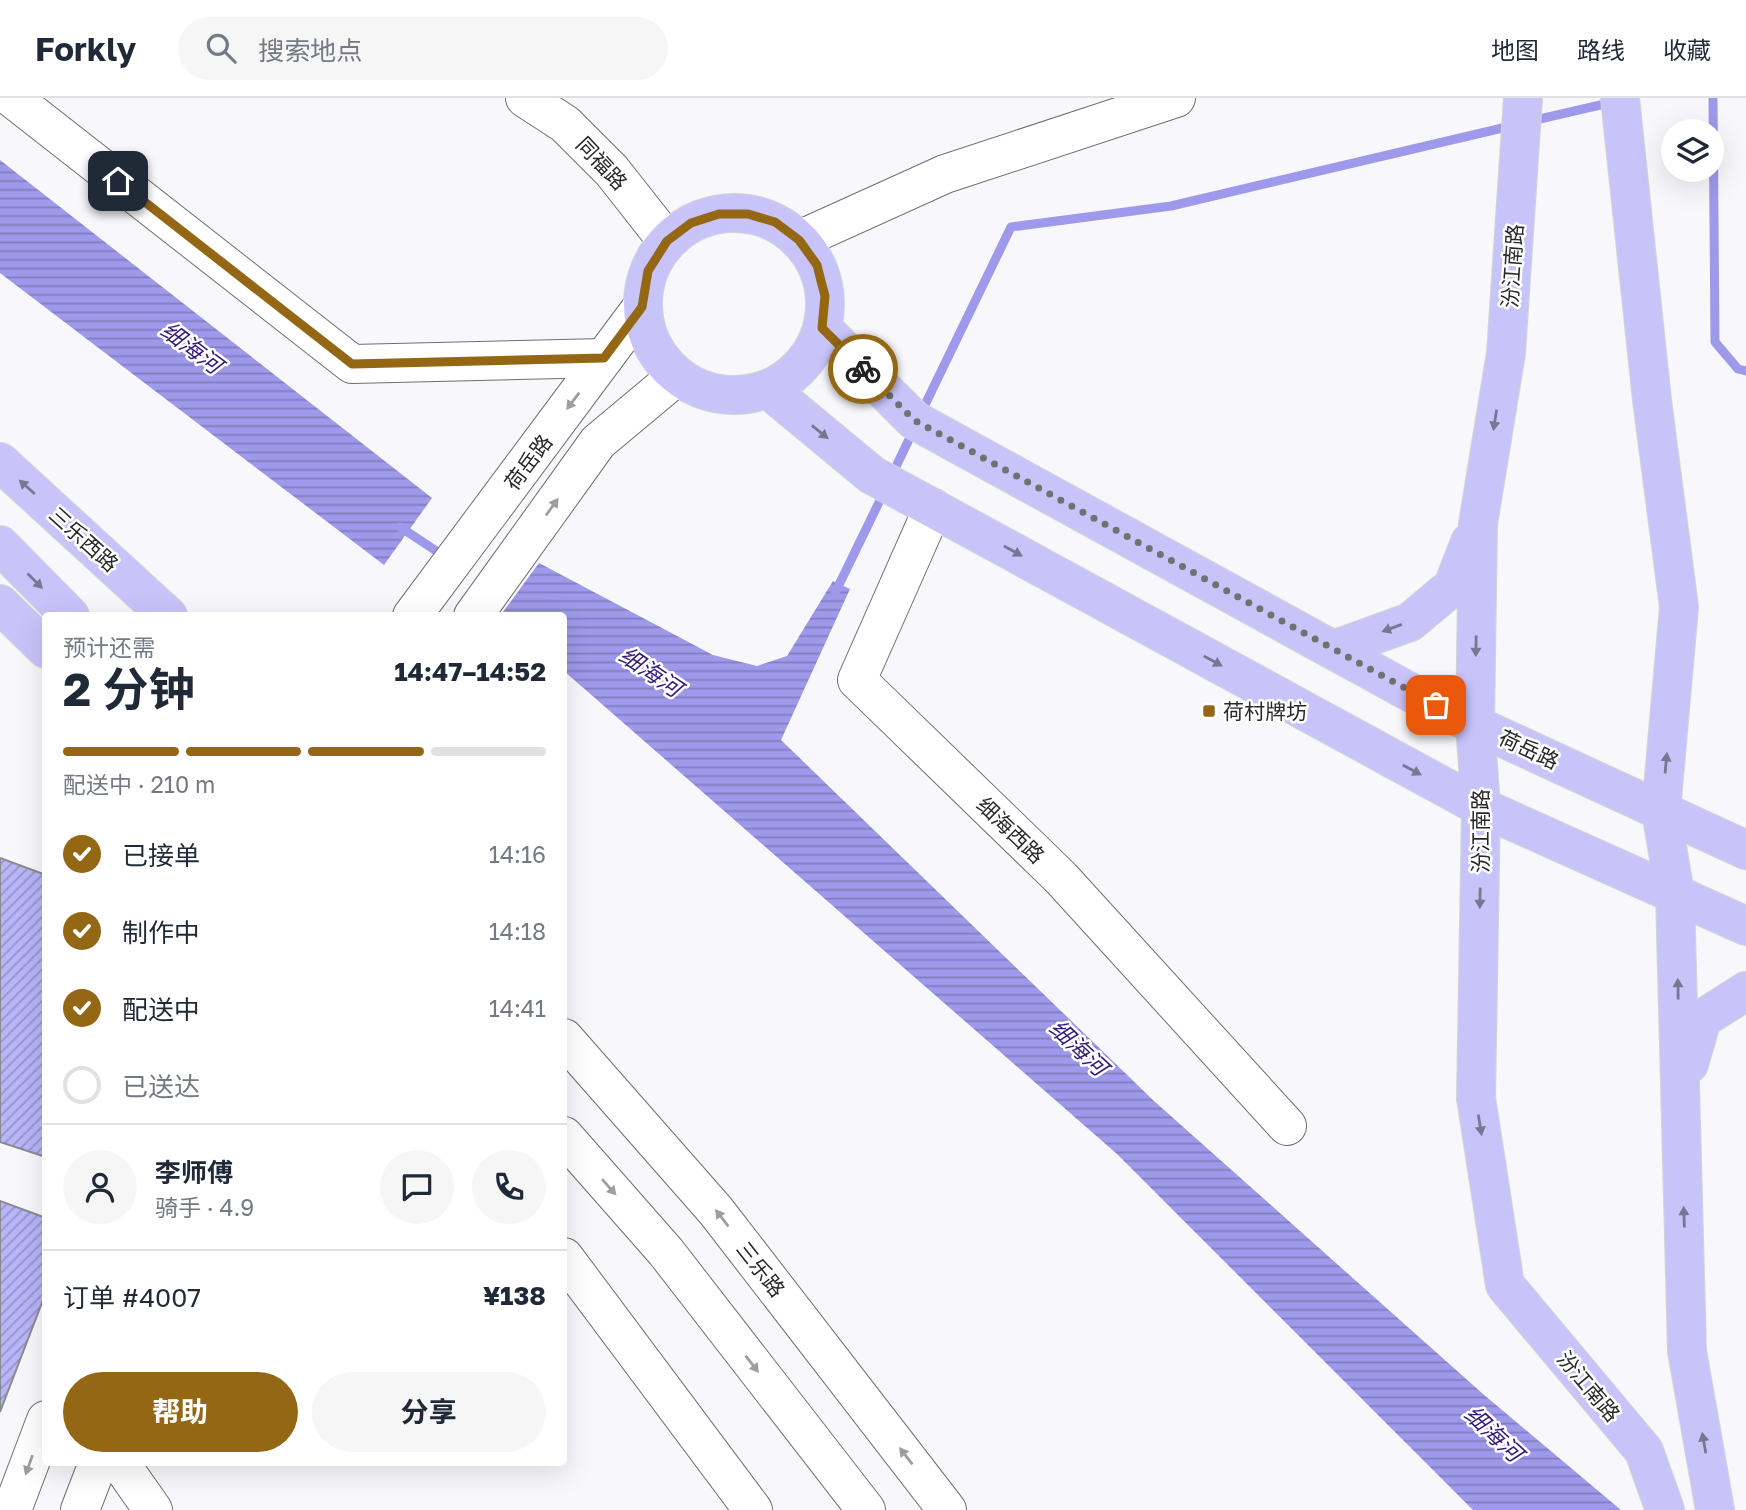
<!DOCTYPE html>
<html lang="zh">
<head>
<meta charset="utf-8">
<style>
  body { margin:0; font-family:"Golos Text","Noto Sans SC",sans-serif; background:#f6f6f7; color:#1f2937; height:100vh; display:flex; flex-direction:column; font-size:26px; white-space:nowrap }
  * { box-sizing:border-box; margin:0 }
  p { font-size:23px; color:#747a83 }
  .icon { flex:none; width:38px; height:38px; fill:none; stroke:currentColor; stroke-width:2; stroke-linecap:round; stroke-linejoin:round }
  .map { position:relative; flex:1; overflow:hidden }
  .side { position:absolute; left:42px; top:514px; width:525px; height:854px; display:flex; flex-direction:column; background:#fff; border-radius:7px; box-shadow:0 7px 28px #0002 }
  .side>* { flex:none }
  .fabs { position:absolute; left:1661px; top:21px; display:grid; gap:14px }
  .fabs a { display:grid; place-items:center; width:63px; height:63px; border-radius:50%; background:#fff; box-shadow:0 7px 28px #0002; font-size:35px }
  .pin { position:absolute; display:grid; place-items:center; width:60px; height:60px; color:#fff; margin:-30px; border-radius:14px; box-shadow:0 4px 10px #0006 }
  .courier { position:absolute; display:grid; place-items:center; width:70px; height:70px; margin:-35px; border:5px solid #946714; border-radius:50%; background:#fff; color:#222; box-shadow:0 2px 9px #0007 }
  .summary em { font-style:normal; font-weight:700 }
  .summary div { display:flex; flex-direction:column-reverse }
  .summary { display:flex; align-items:center; justify-content:space-between; height:119px; padding:0 21px }
  h1 { font-size:46px; font-weight:700; line-height:52px }
  .bar { display:grid; grid-template-columns:repeat(4,1fr); gap:10px 7px; align-content:center; height:84px; padding:0 21px }
  .bar i { height:9px; border-radius:5px; background:#e0e1e3 }
  .bar .active { background:#946714 }
  .bar p { grid-column:span 4 }
  .line { display:flex; align-items:center; gap:18px; padding:0 21px; border-top:2px solid #e0e1e3 }
  .line div { flex:1 }
  .round { display:grid; place-items:center; flex:none; width:74px; height:74px; border-radius:37px; background:#f6f6f7 }
  ol { padding:0 21px; list-style:none }
  li { display:flex; align-items:center; gap:21px; height:77px }
  li p { margin-inline-start:auto }
  li .icon { padding:7px; border-radius:50%; background:#946714; color:#fff; stroke-width:4 }
  li:last-child { color:#747a83 }
  li i { width:38px; height:38px; border:4px solid #e0e1e3; border-radius:50% }
  .action { display:flex; gap:14px; margin-top:auto; padding:14px 21px }
  .action a { flex:1; height:80px; border-radius:42px; background:#946714; color:#fff; font-size:28px; font-weight:700; line-height:80px; text-align:center }
  .action a+a { background:#f6f6f7; color:#1f2937 }
  header { display:flex; align-items:center; gap:42px; box-sizing:border-box; height:98px; padding:0 35px; background:#fff; border-bottom:2px solid #e0e1e3 }
  header strong { font-size:33px }
  nav { display:flex; gap:38px; margin-inline-start:auto; font-size:24px }
  .search { width:490px; height:63px; background:#f6f6f7; display:flex; align-items:center; gap:18px; box-sizing:border-box; padding:0 24px; border-radius:38px; color:#747a83; font-size:26px }
  .map>svg:first-child { display:block }
  .water { fill:url(#water-rules) }
  .lines { fill:none; stroke-linecap:round; stroke-linejoin:round }
  .stream { stroke:#9e99ea; stroke-width:9 }
  .building { fill:url(#building-hatch); stroke:#8b8b8e; stroke-width:2 }
  .minor-casing { stroke:#6f6f73; stroke-width:40 }
  .major-casing { stroke:#d4d4d4; stroke-width:40 }
  .minor { stroke:#fff; stroke-width:38 }
  .major { stroke:#c8c4fa; stroke-width:38 }
  .oneway { fill:#9e9e9f }
  .oneway2 { fill:#787692 }
  .done { stroke:#717173; stroke-width:7; stroke-dasharray:0 12.6 }
  .route { stroke:#946714; stroke-width:9 }
  .poi-dot { fill:#946714; stroke:#fff; stroke-width:2.5 }
  .labels { text-anchor:middle; dominant-baseline:central; stroke-width:5; stroke-linejoin:round; paint-order:stroke }
  .street-label { font-size:21px; fill:#282829; stroke:#fff }
  .poi-label { font-size:21px; fill:#282829; stroke:#fff; text-anchor:start }
  .water-label { font-size:23px; font-style:italic; fill:#331c79; stroke:#fff }
</style>
</head>
<body>
<header>
<strong>Forkly</strong>
<div class="search"><svg class="icon" aria-label="search" viewBox="0 0 24 24"><circle cx="10" cy="10" r="6"/><path d="M15 15l6 6"/></svg>搜索地点</div>
<nav><a>地图</a><a>路线</a><a>收藏</a></nav>
</header>
<div class="map">
<svg width="1746" height="1412" viewBox="0 0 1746 1412">
  <defs>
    <pattern id="water-rules" width="6" height="5" patternUnits="userSpaceOnUse" patternTransform="scale(1.75)"><rect width="6" height="5" fill="#9e99ea"/><path d="M0 2.5h6" fill="none" stroke="#817dbe"/></pattern>
    <pattern id="building-hatch" width="6" height="6" patternUnits="userSpaceOnUse" patternTransform="scale(1.75)"><rect width="6" height="6" fill="#b8b5f8"/><path d="M-1 1l2-2M0 6l6-6M5 7l2-2" fill="none" stroke="#9693c9"/></pattern>
  </defs>
  <rect width="100%" height="100%" fill="#f8f8fc"/>
  <!-- water -->
  <g class="water">
    <path d="M0,62L432,400L384,467L0,175Z"/>
    <path d="M539,465L713,557L757,568L787,558L833,483L850,491L781,642L1154,1003L1483,1296L1621,1412H1473L1117,1056L564,573V518H500Z"/>
  </g>
  <g class="lines">
    <!-- stream -->
    <g class="stream">
      <path d="M1713,0L1715,244L1738,271L1746,273"/>
      <path d="M1531,23L1613,4"/>
      <path d="M921,315L1011,129L1171,108L1511,28"/>
      <path d="M891,379L914,331"/>
      <path d="M400,429L447,460"/>
      <path d="M835,495L884,394"/>
    </g>
  </g>
  <!-- building -->
  <g class="building">
    <path d="M0,760L46,777V1059L0,1044Z"/>
    <path d="M0,1103L46,1120V1194L0,1314Z"/>
  </g>
  <g class="lines">
    <defs>
      <g id="minor">
        <path d="M12,0L352,266L604,260"/>
        <path d="M525,0L565,26L612,73L667,143"/>
        <path d="M799,142L945,76L1176,0"/>
        <path d="M933,410L857,582L1061,780L1287,1028"/>
        <path d="M412,518L642,209"/>
        <path d="M473,518L598,344L677,278"/>
        <path d="M564,940L716,1113L947,1412"/>
        <path d="M564,1038L666,1154L866,1412"/>
        <path d="M564,1159L753,1412"/>
        <path d="M120,1365L153,1412"/>
        <path d="M12,1412L46,1322"/>
        <path d="M80,1412L98,1365"/>
      </g>
      <g id="major">
        <path d="M1523,0L1506,255L1478,426L1475,627L1481,709L1476,1000L1505,1187L1644,1353L1665,1412"/>
        <path d="M1620,0L1652,302L1679,509L1661,713L1675,796L1687,1253L1715,1412"/>
        <circle cx="734" cy="206" r="91"/>
        <path d="M822,230L914,322L1417,598L1475,627L1746,752"/>
        <path d="M768,291L872,377L1481,709L1746,828"/>
        <path d="M0,364L168,518"/>
        <path d="M0,447L70,518"/>
        <path d="M0,506L46,551"/>
        <path d="M1333,552L1410,524L1453,488L1470,444"/>
        <path d="M1689,966L1702,921L1746,893"/>
      </g>
    </defs>
    <!-- minor casing -->
    <use href="#minor" class="minor-casing"/>
    <!-- major casing -->
    <use href="#major" class="major-casing"/>
    <!-- minor -->
    <use href="#minor" class="minor"/>
    <!-- major -->
    <use href="#major" class="major"/>
  </g>
  <!-- one-way arrows -->
  <defs><path id="oneway-solid" d="M-6-.8H1V-3.2L6.5 0L1 3.2V.8H-6Z" transform="scale(1.75)"/></defs>
  <g class="oneway">
    <use href="#oneway-solid" transform="translate(573 303) rotate(127)"/>
    <use href="#oneway-solid" transform="translate(552 409) rotate(-54)"/>
    <use href="#oneway-solid" transform="translate(609 1089) rotate(49)"/>
    <use href="#oneway-solid" transform="translate(722 1120) rotate(-128)"/>
    <use href="#oneway-solid" transform="translate(752 1266) rotate(52)"/>
    <use href="#oneway-solid" transform="translate(906 1358) rotate(-128)"/>
    <use href="#oneway-solid" transform="translate(29 1367) rotate(110)"/>
  </g>
  <g class="oneway2">
    <use href="#oneway-solid" transform="translate(1495 322) rotate(99)"/>
    <use href="#oneway-solid" transform="translate(820 334) rotate(39)"/>
    <use href="#oneway-solid" transform="translate(27 389) rotate(-138)"/>
    <use href="#oneway-solid" transform="translate(1013 453) rotate(29)"/>
    <use href="#oneway-solid" transform="translate(35 483) rotate(45)"/>
    <use href="#oneway-solid" transform="translate(1392 530) rotate(160)"/>
    <use href="#oneway-solid" transform="translate(1476 548) rotate(91)"/>
    <use href="#oneway-solid" transform="translate(1213 563) rotate(29)"/>
    <use href="#oneway-solid" transform="translate(1666 665) rotate(-85)"/>
    <use href="#oneway-solid" transform="translate(1412 672) rotate(28)"/>
    <use href="#oneway-solid" transform="translate(1480 800) rotate(91)"/>
    <use href="#oneway-solid" transform="translate(1678 891) rotate(-91)"/>
    <use href="#oneway-solid" transform="translate(1480 1027) rotate(81)"/>
    <use href="#oneway-solid" transform="translate(1684 1119) rotate(-92)"/>
    <use href="#oneway-solid" transform="translate(1704 1345) rotate(-100)"/>
  </g>
  <g class="lines">
    <!-- done -->
    <path class="done" d="M863,271L914,322L1436,607"/>
    <!-- route -->
    <path class="route" d="M118,83L352,266L604,260L642,209L648,173L667,143L691,125L719,116H748L775,124L799,142L817,167L821,183L825,198L822,230L863,271"/>
  </g>
  <!-- markers -->
  <rect class="poi-dot" x="1202" y="606" width="14" height="14" rx="3.5"/>
  <g class="labels">
    <!-- street labels -->
    <g class="street-label">
      <text transform="translate(602 65) rotate(47)">同福路</text>
      <text transform="translate(1512 168) rotate(-86)">汾江南路</text>
      <text transform="translate(528 364) rotate(-53)">荷岳路</text>
      <text transform="translate(84 441) rotate(42)">三乐西路</text>
      <text transform="translate(1529 651) rotate(25)">荷岳路</text>
      <text transform="translate(1011 732) rotate(44)">细海西路</text>
      <text transform="translate(1480 733) rotate(-90)">汾江南路</text>
      <text transform="translate(761 1171) rotate(52)">三乐路</text>
      <text transform="translate(1589 1288) rotate(50)">汾江南路</text>
    </g>
    <!-- poi labels -->
    <g class="poi-label">
      <text x="1223" y="613">荷村牌坊</text>
    </g>
    <!-- water labels -->
    <g class="water-label">
      <text transform="translate(192 249) rotate(37)">细海河</text>
      <text transform="translate(651 573) rotate(34)">细海河</text>
      <text transform="translate(1079 949) rotate(43)">细海河</text>
      <text transform="translate(1494 1335) rotate(43)">细海河</text>
    </g>
  </g>
</svg>
<div class="fabs">
<a><svg class="icon" aria-label="layers" viewBox="0 0 24 24"><path d="M12 4l9 5-9 5-9-5zM3 14l9 5 9-5"/></svg></a>
</div>
<div class="pin" style="left:1436px;top:607px;background:#ea580c"><svg class="icon" aria-label="bag" viewBox="0 0 24 24"><path d="M5 8h14l-1 12H6zM9 8a3 3 0 0 1 6 0"/></svg></div>
<div class="pin" style="left:118px;top:83px;background:#1f2937"><svg class="icon" aria-label="home" viewBox="0 0 24 24"><path d="M3 11l9-7 9 7M6 9v11h12V9"/></svg></div>
<div class="courier" style="left:863px;top:271px"><svg class="icon" aria-label="bike" viewBox="0 0 24 24"><circle cx="6" cy="16" r="4"/><circle cx="18" cy="16" r="4"/><path d="M6 16l4-8h5l3 8M10 8l3 8H6M13 5h3"/></svg></div>
<section class="side">
<div class="summary"><div><h1>2 分钟</h1><p>预计还需</p></div><em>14:47–14:52</em></div>
<div class="bar"><i class="active"></i><i class="active"></i><i class="active"></i><i></i><p>配送中 · 210 m</p></div>
<ol>
<li><svg class="icon" aria-label="check" viewBox="0 0 24 24"><path d="M5 12l5 5 9-10"/></svg>已接单<p>14:16</p></li>
<li><svg class="icon" aria-label="check" viewBox="0 0 24 24"><path d="M5 12l5 5 9-10"/></svg>制作中<p>14:18</p></li>
<li><svg class="icon" aria-label="check" viewBox="0 0 24 24"><path d="M5 12l5 5 9-10"/></svg>配送中<p>14:41</p></li>
<li><i></i>已送达</li>
</ol>
<div class="line" style="height:126px"><a class="round"><svg class="icon" aria-label="person" viewBox="0 0 24 24"><circle cx="12" cy="8" r="4"/><path d="M4 21q1-7 8-7t8 7"/></svg></a><div><b>李师傅</b><p>骑手 · 4.9</p></div><a class="round"><svg class="icon" aria-label="chat" viewBox="0 0 24 24"><path d="M4 5h16v11H9l-5 4z"/></svg></a><a class="round"><svg class="icon" aria-label="phone" viewBox="0 0 24 24"><path d="M5 4h4l2 5-3 2q2 4 5 5l2-3 5 2v4C11 20 4 13 5 4z"/></svg></a></div>
<div class="line" style="height:91px"><div>订单 #4007</div><b>¥138</b></div>
<div class="action"><a>帮助</a><a>分享</a></div>
</section>
</div>
</body>
</html>
